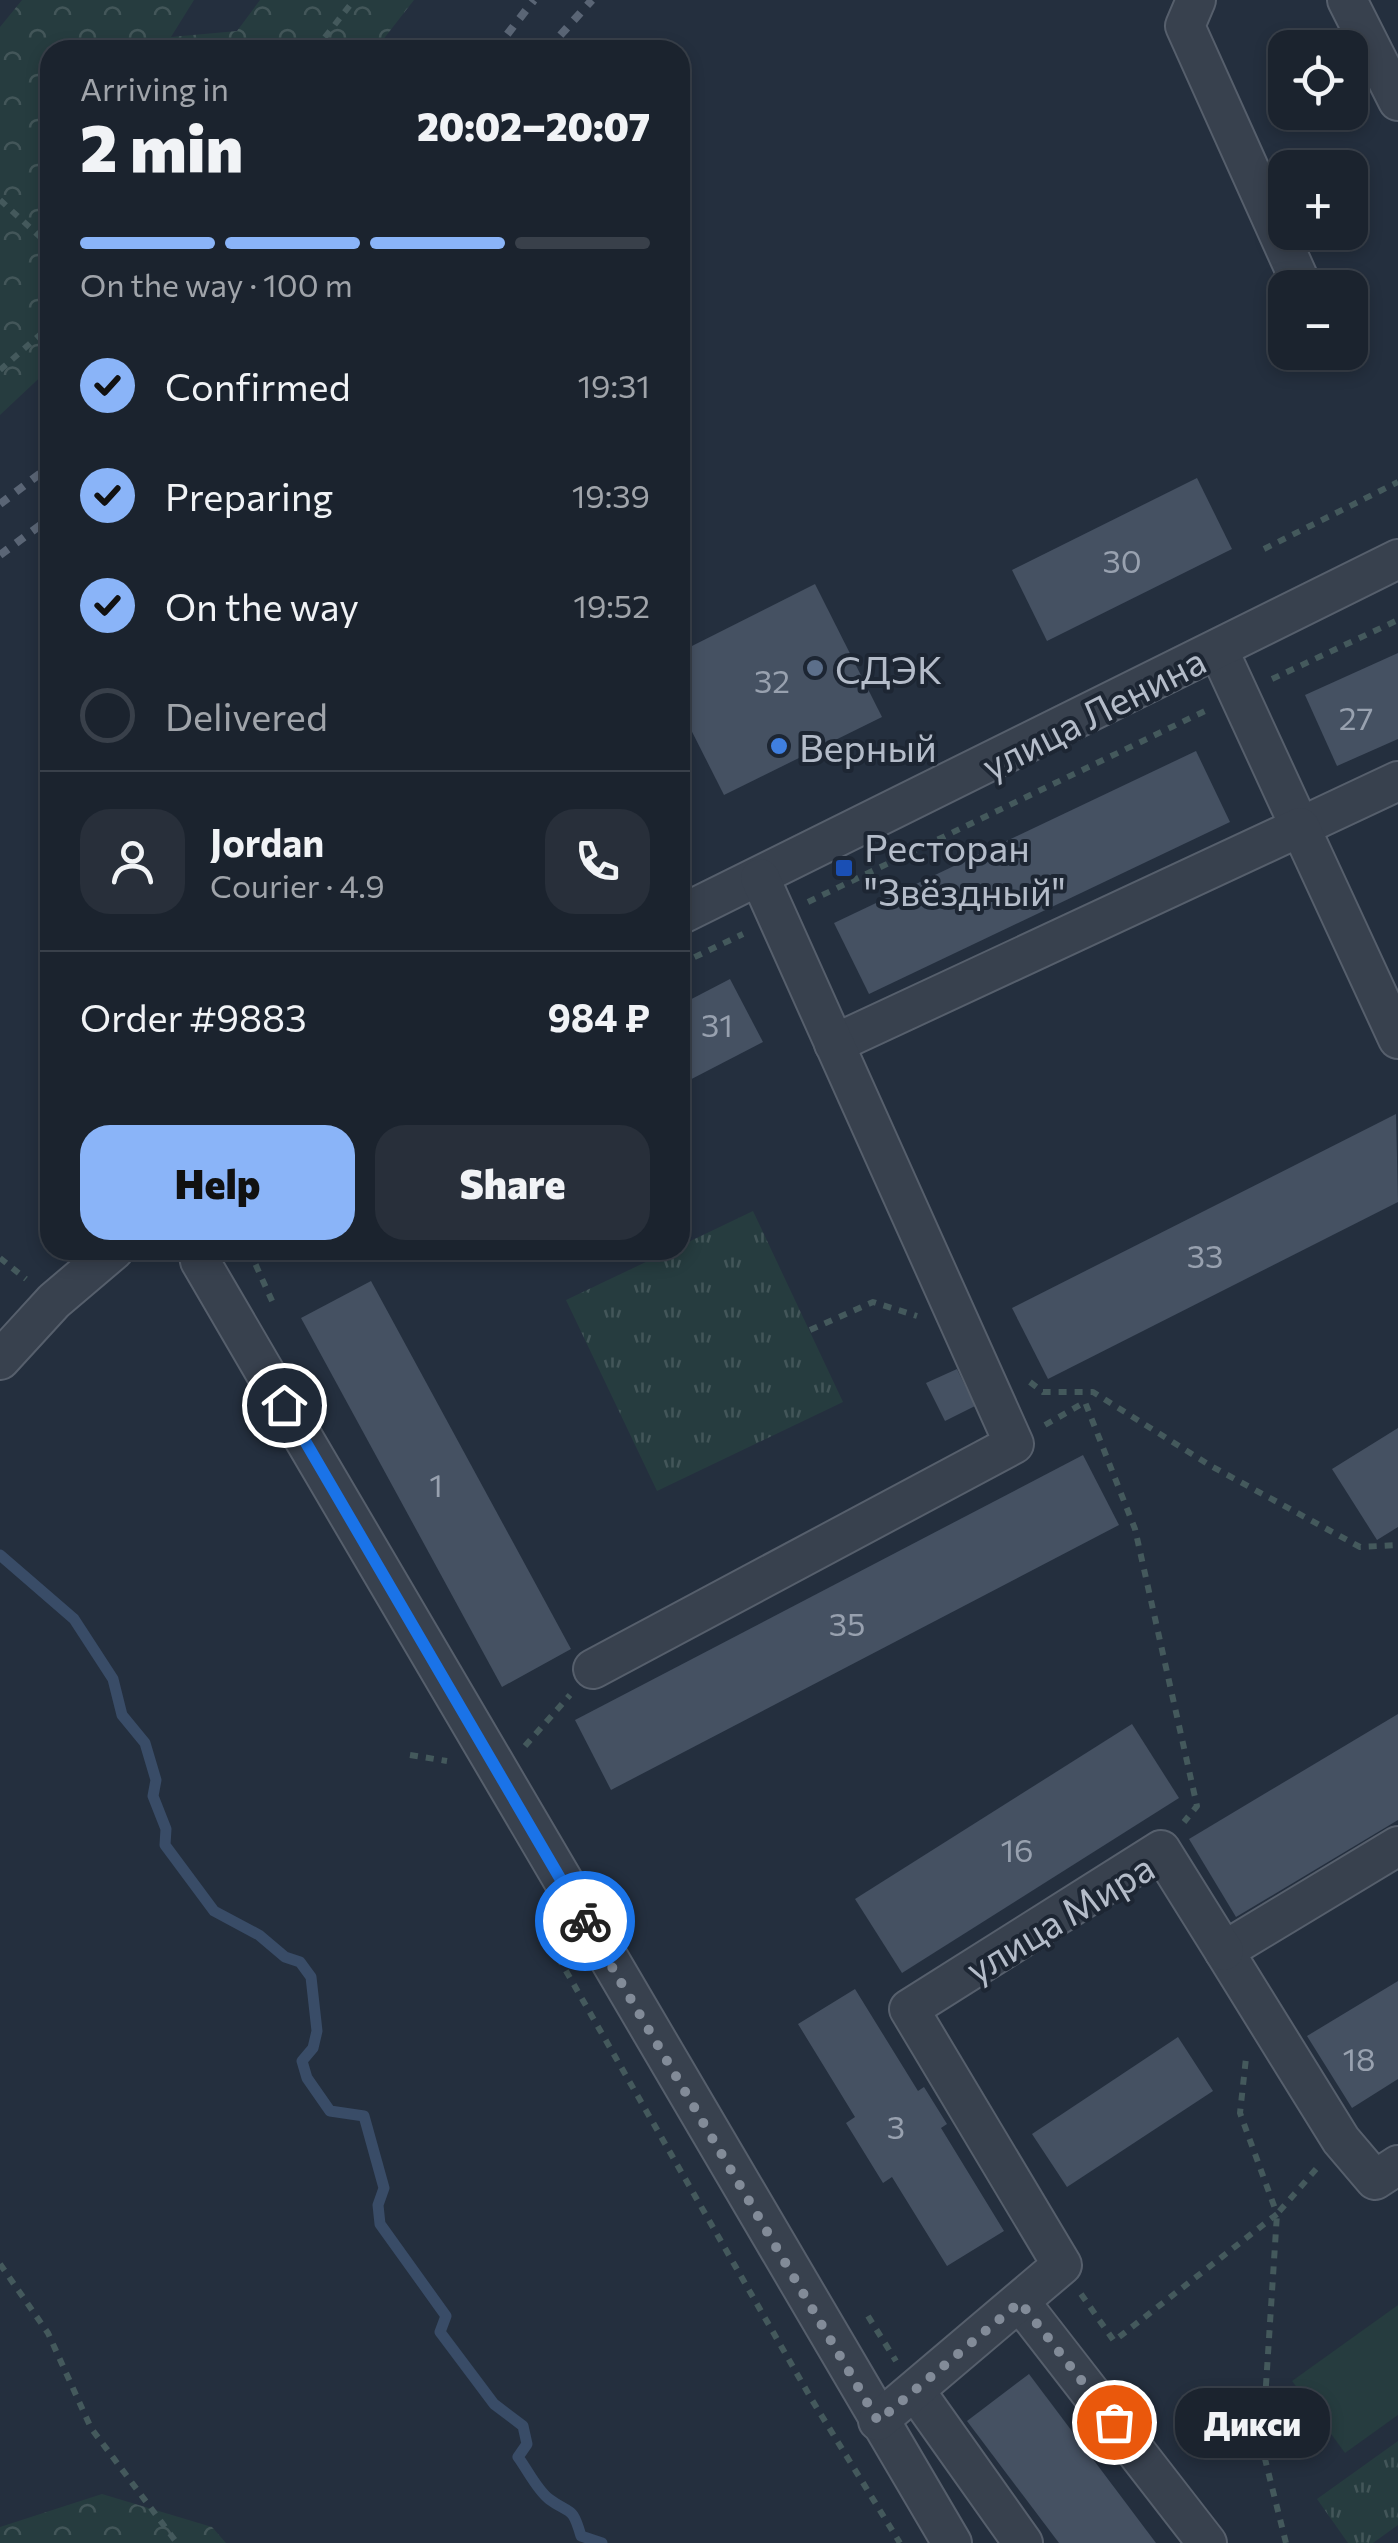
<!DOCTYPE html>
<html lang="en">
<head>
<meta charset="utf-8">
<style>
  body { margin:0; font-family:Commissioner,sans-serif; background:#282f3a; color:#f1f3f6; height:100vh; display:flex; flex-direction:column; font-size:38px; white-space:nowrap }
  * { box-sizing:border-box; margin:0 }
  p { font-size:32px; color:#a0a4aa }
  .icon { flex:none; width:55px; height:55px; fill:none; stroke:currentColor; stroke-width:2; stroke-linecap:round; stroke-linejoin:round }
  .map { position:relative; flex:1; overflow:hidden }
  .drawer { position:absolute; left:40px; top:40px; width:650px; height:1220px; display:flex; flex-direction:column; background:#1b232e; border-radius:30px; box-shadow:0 5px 15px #0003,0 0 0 2px #39404a }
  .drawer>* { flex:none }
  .fabs { position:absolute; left:1268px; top:30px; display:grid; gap:20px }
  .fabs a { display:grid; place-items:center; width:100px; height:100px; border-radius:20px; background:#1b232e; box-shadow:0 5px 15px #0003,0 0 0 2px #39404a; font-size:50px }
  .pin { position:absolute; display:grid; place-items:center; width:85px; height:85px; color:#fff; margin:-42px; border:5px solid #fff; border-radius:50%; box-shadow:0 2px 10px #0007 }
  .courier { position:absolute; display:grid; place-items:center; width:100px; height:100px; margin:-50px; border:8px solid #1a73e8; border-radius:50%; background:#fff; color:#222; box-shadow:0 2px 12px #0007 }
  .bubble { position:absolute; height:70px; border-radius:30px; background:#1b232e; box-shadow:0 5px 15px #0003,0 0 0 2px #39404a; font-size:32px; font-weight:800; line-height:70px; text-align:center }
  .overview em { font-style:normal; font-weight:800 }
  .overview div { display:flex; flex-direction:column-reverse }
  .overview { display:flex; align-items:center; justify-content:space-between; height:170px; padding:0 40px }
  h1 { font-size:65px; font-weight:800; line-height:75px }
  .bar { display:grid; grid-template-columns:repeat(4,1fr); gap:15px 10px; align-content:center; height:120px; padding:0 40px }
  .bar i { height:12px; border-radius:8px; background:#39404a }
  .bar .active { background:#8ab4f8 }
  .bar p { grid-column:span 4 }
  .line { display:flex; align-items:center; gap:25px; padding:0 40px; border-top:2px solid #39404a }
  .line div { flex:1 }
  .round { display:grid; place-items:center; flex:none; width:105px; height:105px; border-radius:30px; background:#282f3a }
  ol { padding:0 40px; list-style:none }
  li { display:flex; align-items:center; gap:30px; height:110px }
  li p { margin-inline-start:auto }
  li .icon { padding:10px; border-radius:50%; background:#8ab4f8; color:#111; stroke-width:4 }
  li:last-child { color:#a0a4aa }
  li i { width:55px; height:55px; border:5px solid #39404a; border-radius:50% }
  .button { display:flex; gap:20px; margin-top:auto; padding:20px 40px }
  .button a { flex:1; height:115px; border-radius:30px; background:#8ab4f8; color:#111; font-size:40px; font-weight:800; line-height:115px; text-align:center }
  .button a+a { background:#282f3a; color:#f1f3f6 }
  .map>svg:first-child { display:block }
  .grass { fill:url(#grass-tufts) }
  .forest { fill:url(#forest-crowns) }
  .garden { fill:#263c3f }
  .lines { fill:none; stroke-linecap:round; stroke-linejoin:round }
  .stream { stroke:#394c67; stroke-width:11 }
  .building { fill:#455162 }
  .minor-casing { stroke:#565f6c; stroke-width:42 }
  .path { stroke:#44595c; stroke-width:6; stroke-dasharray:8 8; stroke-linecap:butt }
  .minor { stroke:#38414e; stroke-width:38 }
  .rail { stroke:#5a6575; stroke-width:8; stroke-dasharray:10 10; stroke-linecap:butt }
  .done { stroke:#828b98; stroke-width:10; stroke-dasharray:0 18 }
  .route { stroke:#1a73e8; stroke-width:12 }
  .service-dot { fill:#5c6f8a; stroke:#1d2633; stroke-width:4 }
  .shop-dot { fill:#3f7fe0; stroke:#1d2633; stroke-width:4 }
  .transit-dot { fill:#1a4fb4; stroke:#1d2633; stroke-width:4 }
  .labels { text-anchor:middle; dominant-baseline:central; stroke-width:8; stroke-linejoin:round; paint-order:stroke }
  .number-label { font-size:32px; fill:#98a1af }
  .poi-label { font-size:38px; fill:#b4bcc9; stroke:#1d2633; text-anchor:start }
  .street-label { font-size:38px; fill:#b4bcc9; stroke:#1d2633 }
</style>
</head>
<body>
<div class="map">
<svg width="1398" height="2543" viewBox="0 0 1398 2543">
  <defs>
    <pattern id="grass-tufts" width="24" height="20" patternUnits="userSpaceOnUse" patternTransform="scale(2.5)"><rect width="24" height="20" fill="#263c3f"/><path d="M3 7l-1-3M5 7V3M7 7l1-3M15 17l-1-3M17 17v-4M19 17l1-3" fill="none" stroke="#435659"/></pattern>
    <pattern id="forest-crowns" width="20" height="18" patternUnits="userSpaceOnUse" patternTransform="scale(2.5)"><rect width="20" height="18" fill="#263c3f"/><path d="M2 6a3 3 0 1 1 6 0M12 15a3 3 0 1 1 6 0" fill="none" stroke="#435659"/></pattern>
  </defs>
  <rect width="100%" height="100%" fill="#242f3e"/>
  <!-- grass -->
  <g class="grass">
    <path d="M753,1211L843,1402L657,1491L566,1300L671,1250H680V1246Z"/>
    <path d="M1398,2441V2525L1373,2543H1348L1317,2499Z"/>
  </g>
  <!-- forest -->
  <g class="forest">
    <path d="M22,0H194L171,37L237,31L260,0H414L375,50H50V368L0,415V27Z"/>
    <path d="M102,2494L212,2527L226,2543H0V2527Z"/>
  </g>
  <!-- garden -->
  <path class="garden" d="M1398,2305V2415L1345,2453L1292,2381Z"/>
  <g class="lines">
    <!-- stream -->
    <path class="stream" d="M0,1555L74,1619L113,1679L122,1715L145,1743L156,1780L153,1796L166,1829L165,1845L214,1911L259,1935L285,1957L300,1962L311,1977L317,2031L313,2048L302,2061L307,2078L330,2111L364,2116L384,2188L378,2205L380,2224L446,2316L440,2332L494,2404L523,2426L527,2444L518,2457C527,2469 537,2490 549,2499C570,2515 572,2504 581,2536L602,2543"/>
  </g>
  <!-- building -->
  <g class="building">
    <path d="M1197,478L1232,549L1047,641L1012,570Z"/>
    <path d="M815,584L882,717L724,795L680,708V652Z"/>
    <path d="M1398,653V739L1337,766L1305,695Z"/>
    <path d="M1196,751L1230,822L869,994L834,923Z"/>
    <path d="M730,979L763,1042L680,1085V1005Z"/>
    <path d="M1396,1114L1398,1202L1048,1379L1012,1308Z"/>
    <path d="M371,1281L571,1649L502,1687L301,1318Z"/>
    <path d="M957,1369L975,1406L945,1421L926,1383Z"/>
    <path d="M1398,1428V1527L1377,1540L1332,1469Z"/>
    <path d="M1083,1455L1119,1525L611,1790L575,1720Z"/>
    <path d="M1398,1714V1820L1236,1917L1189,1839Z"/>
    <path d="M1132,1724L1179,1798L902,1973L855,1899Z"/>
    <path d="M1398,1981V2079L1352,2108L1307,2036Z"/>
    <path d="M855,1989L918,2091L924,2087L947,2124L941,2128L1004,2231L947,2266L892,2177L883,2183L846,2123L855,2117L798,2024Z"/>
    <path d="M1178,2037L1213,2091L1067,2187L1032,2134Z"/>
    <path d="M1029,2374L1156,2543H1059L967,2421Z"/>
  </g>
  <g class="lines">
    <defs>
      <g id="minor">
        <path d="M1196,0L1185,26L1303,288"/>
        <path d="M1347,0L1398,101"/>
        <path d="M1218,649L1300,827L1398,781"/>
        <path d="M680,915L1398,559"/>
        <path d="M834,1044L1300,827L1398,1039"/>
        <path d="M198,1250L200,1261L284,1405L952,2543"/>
        <path d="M0,1360L54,1301L114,1250"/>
        <path d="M593,1669L1014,1444L760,878"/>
        <path d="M1398,1846L1224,1951L1341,2140L1375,2180L1398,2165"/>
        <path d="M1020,2302L1207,2543"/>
        <path d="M916,2392L1023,2543"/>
        <path d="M878,2421L1062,2265L909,2009L1161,1850L1224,1951"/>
      </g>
    </defs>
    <!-- minor casing -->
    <use href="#minor" class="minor-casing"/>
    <!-- path -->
    <g class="path">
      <path d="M315,50L354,0"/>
      <path d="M0,200L50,246"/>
      <path d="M0,370L50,326"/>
      <path d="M1264,549L1398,482"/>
      <path d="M1272,679L1398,620"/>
      <path d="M808,902L1207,710"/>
      <path d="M680,964L743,934"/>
      <path d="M249,1250L273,1303"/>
      <path d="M0,1258L26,1279"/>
      <path d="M810,1330L873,1302L917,1316"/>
      <path d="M1030,1382L1043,1392H1093L1211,1466L1360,1547L1398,1545"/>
      <path d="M1045,1425L1085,1402L1135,1529L1197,1806L1184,1822"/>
      <path d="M525,1746L570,1695"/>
      <path d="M410,1755L447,1761"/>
      <path d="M542,1929L812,2400L900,2543"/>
      <path d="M0,2264L48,2333L91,2428L177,2543"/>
      <path d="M1081,2294L1114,2341L1277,2214L1240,2113L1246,2058"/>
      <path d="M868,2316L896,2361"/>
      <path d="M1286,2543L1262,2447L1277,2214L1317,2168"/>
    </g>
    <!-- minor -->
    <use href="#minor" class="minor"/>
    <!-- rail -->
    <g class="rail">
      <path d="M495,50L534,0"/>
      <path d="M547,50L592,0"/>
      <path d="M0,504L50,466"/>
      <path d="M0,555L50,518"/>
    </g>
  </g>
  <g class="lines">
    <!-- done -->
    <path class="done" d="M585,1921L878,2421L1020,2302L1114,2422"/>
    <!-- route -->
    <path class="route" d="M284,1405L585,1921"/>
  </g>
  <!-- markers -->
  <circle class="service-dot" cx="815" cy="668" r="10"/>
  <circle class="shop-dot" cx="779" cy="746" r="10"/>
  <rect class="transit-dot" x="834" y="858" width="20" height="20" rx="5"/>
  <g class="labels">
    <!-- number labels -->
    <g class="number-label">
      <text x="1122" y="560">30</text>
      <text x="772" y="680">32</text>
      <text x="1356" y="717">27</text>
      <text x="717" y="1024">31</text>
      <text x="1205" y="1255">33</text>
      <text x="436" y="1484">1</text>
      <text x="847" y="1623">35</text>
      <text x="1017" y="1849">16</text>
      <text x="1359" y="2058">18</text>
      <text x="896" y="2126">3</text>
    </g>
    <!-- poi labels -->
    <g class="poi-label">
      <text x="835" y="668">СДЭК</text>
      <text x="799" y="746">Верный</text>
      <text x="864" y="846">Ресторан<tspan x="864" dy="44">"Звёздный"</tspan></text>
    </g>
    <!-- street labels -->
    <g class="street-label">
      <text transform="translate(1093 712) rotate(-27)">улица Ленина</text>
      <text transform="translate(1059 1917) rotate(-31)">улица Мира</text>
    </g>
  </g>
</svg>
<div class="fabs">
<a><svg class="icon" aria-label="locate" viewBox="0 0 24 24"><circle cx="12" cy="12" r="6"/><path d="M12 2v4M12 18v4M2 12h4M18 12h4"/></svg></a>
<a>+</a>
<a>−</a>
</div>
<div class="pin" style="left:1114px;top:2422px;background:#ea580c"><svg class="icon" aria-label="bag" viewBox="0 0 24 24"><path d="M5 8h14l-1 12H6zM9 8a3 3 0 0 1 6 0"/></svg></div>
<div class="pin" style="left:284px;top:1405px;background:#1f2937"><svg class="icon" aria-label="home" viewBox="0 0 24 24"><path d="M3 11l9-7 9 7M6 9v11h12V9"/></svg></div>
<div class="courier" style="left:585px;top:1921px"><svg class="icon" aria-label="bike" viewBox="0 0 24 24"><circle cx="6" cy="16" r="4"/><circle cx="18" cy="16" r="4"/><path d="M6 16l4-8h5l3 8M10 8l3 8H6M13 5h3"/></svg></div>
<div class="bubble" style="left:1175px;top:2388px;width:155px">Дикси</div>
<section class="drawer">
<div class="overview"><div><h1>2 min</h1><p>Arriving in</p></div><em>20:02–20:07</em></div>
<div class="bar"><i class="active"></i><i class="active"></i><i class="active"></i><i></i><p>On the way · 100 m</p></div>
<ol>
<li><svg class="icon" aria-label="check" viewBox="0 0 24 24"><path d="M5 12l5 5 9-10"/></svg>Confirmed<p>19:31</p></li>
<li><svg class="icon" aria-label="check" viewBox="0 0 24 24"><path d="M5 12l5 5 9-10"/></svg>Preparing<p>19:39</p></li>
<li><svg class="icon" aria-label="check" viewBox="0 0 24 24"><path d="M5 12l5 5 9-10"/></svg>On the way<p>19:52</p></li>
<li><i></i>Delivered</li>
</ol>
<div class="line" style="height:180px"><a class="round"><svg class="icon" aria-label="person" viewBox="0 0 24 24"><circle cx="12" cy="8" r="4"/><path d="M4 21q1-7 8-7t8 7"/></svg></a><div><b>Jordan</b><p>Courier · 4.9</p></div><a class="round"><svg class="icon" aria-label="phone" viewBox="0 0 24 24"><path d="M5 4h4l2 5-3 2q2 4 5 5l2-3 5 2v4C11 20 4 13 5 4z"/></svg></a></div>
<div class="line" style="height:130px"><div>Order #9883</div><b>984 ₽</b></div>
<div class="button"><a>Help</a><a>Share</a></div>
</section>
</div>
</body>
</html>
